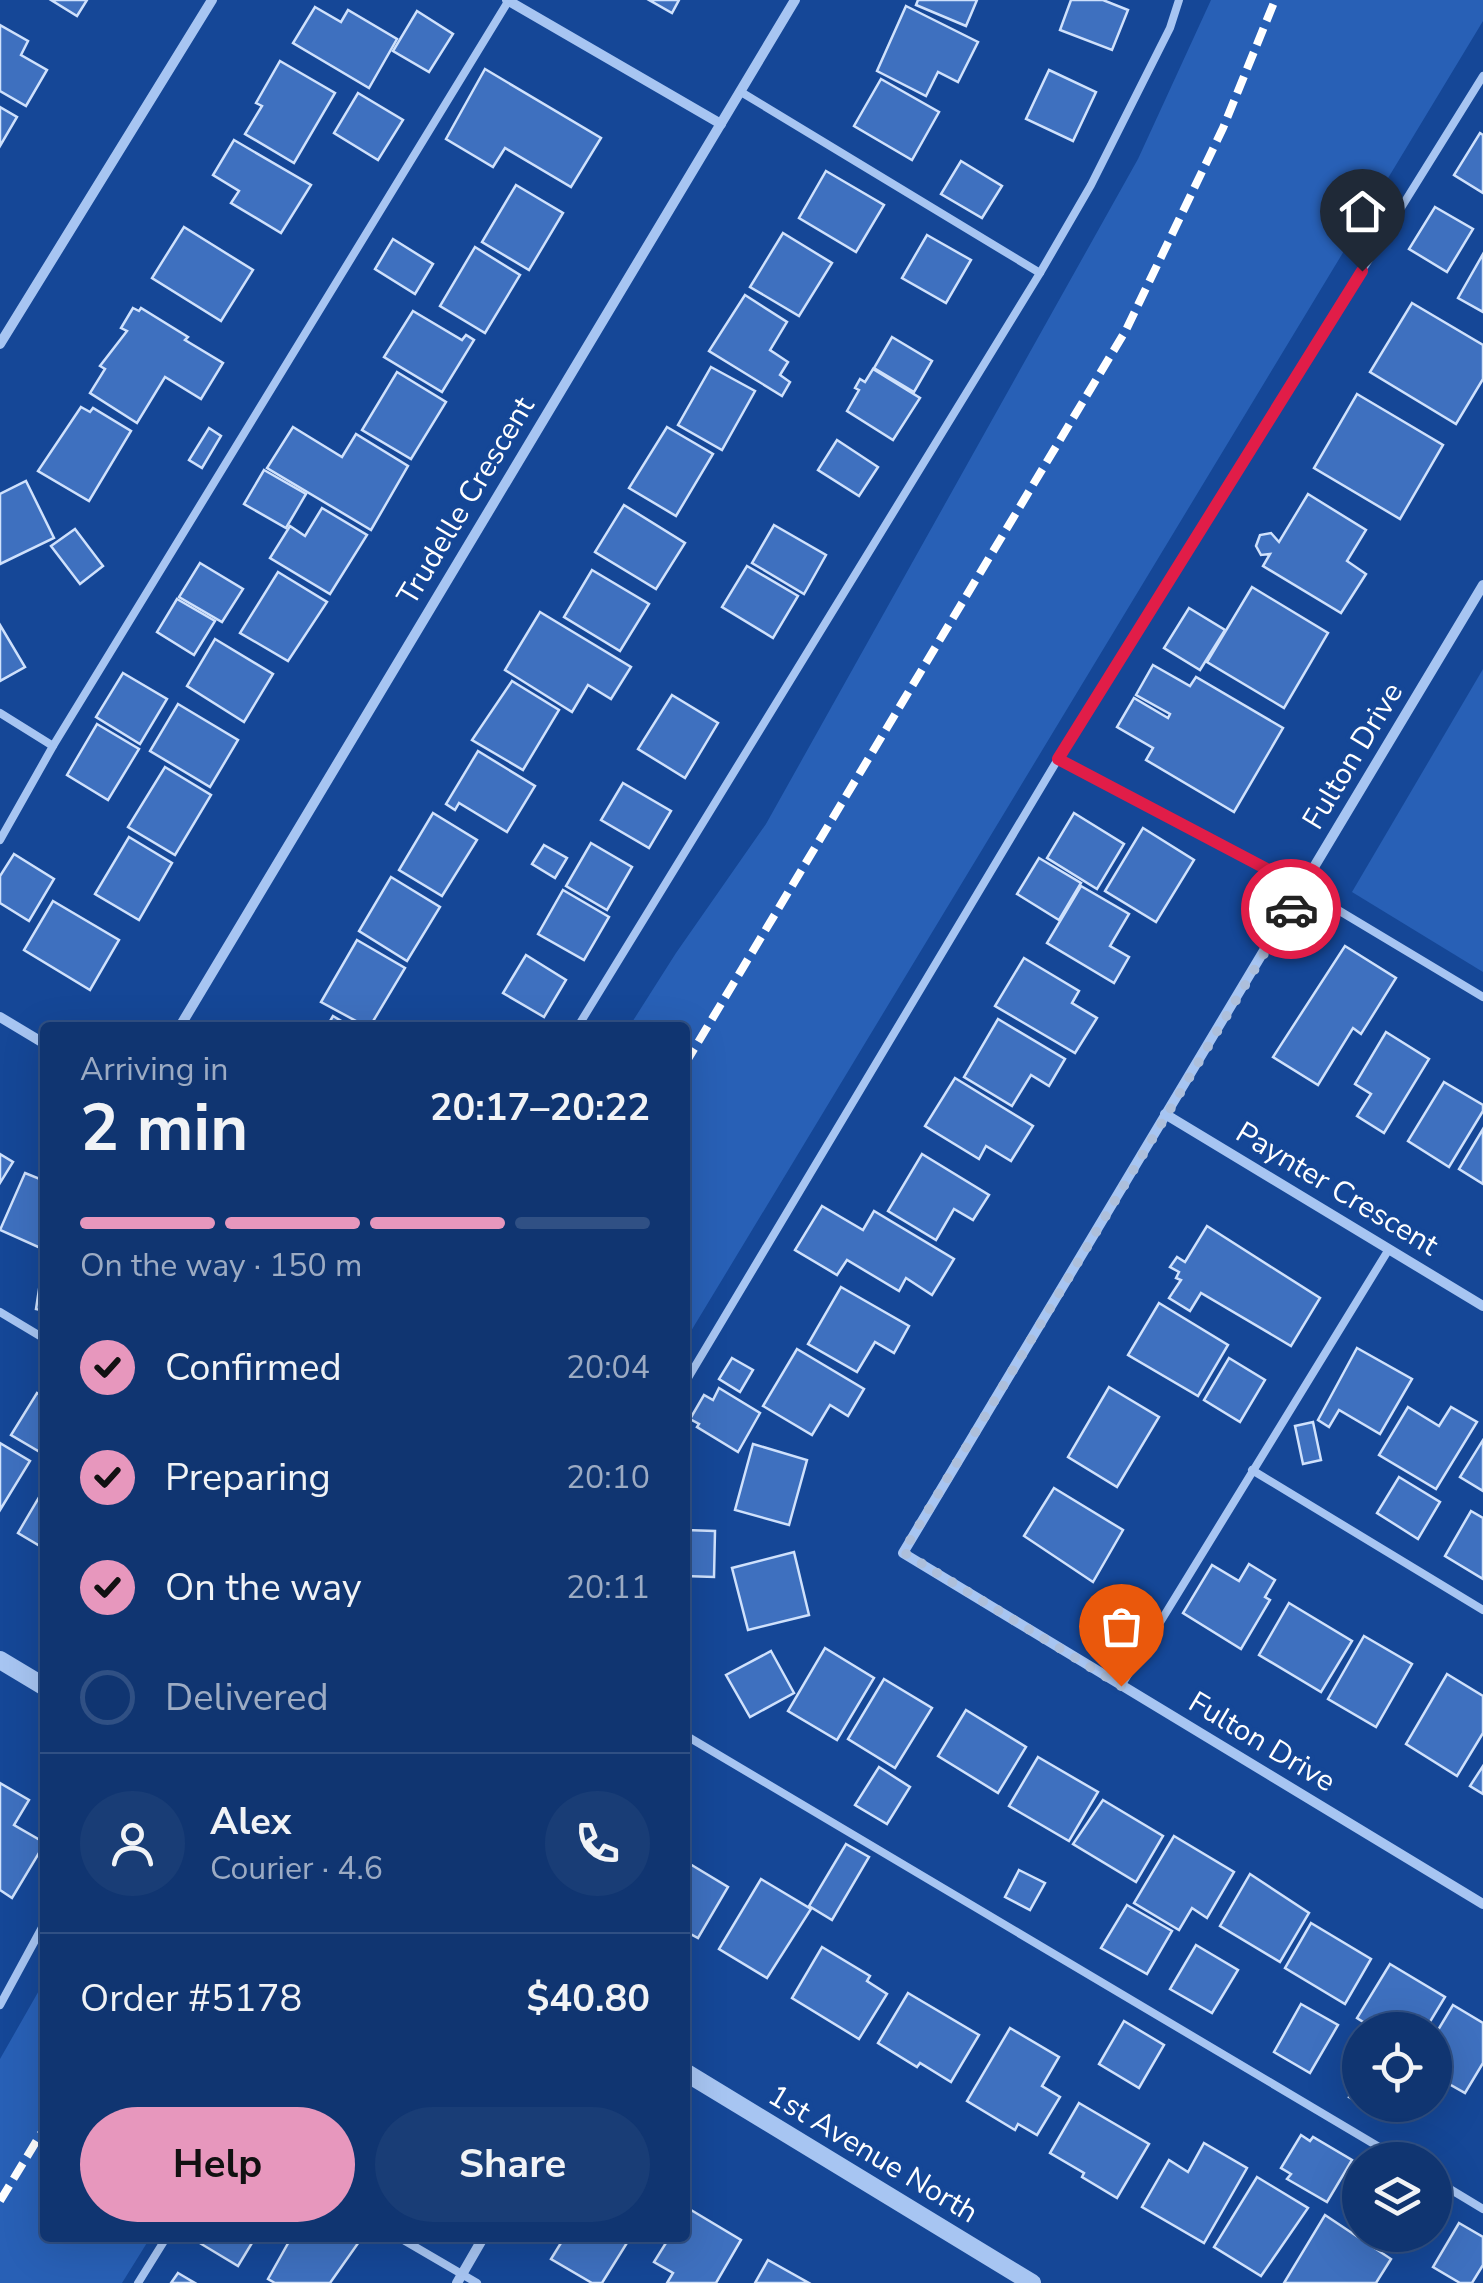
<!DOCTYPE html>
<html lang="en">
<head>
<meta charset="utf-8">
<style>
  body { margin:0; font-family:"Nunito Sans",sans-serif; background:#193d76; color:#f1f3f6; height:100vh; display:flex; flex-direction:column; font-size:38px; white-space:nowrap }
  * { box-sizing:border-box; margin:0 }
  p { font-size:32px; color:#9cabc3 }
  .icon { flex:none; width:55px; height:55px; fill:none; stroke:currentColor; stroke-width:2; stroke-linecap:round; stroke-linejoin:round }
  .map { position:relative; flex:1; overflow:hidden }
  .sheet { position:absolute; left:40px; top:1022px; width:650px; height:1220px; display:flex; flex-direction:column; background:#103571; border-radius:10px; box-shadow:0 10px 40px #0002,0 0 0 2px #305084 }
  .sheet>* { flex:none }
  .controls { position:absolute; left:1342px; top:2012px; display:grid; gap:20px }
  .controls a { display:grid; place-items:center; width:110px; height:110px; border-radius:50%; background:#103571; box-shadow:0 10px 40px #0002,0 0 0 2px #305084; font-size:50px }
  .pin { position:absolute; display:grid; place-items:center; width:85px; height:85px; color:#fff; margin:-102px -42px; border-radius:50% 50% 50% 0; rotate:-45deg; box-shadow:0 0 10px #0007 }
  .pin .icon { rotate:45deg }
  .courier { position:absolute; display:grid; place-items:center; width:100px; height:100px; margin:-50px; border:8px solid #e11d48; border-radius:50%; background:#fff; color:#222; box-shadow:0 2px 12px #0007 }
  .headline em { font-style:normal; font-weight:700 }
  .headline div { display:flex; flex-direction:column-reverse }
  .headline { display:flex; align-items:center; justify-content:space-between; height:170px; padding:0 40px }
  h1 { font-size:65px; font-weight:700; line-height:75px }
  .bar { display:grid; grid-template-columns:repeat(4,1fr); gap:15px 10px; align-content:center; height:120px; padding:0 40px }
  .bar i { height:12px; border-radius:8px; background:#305084 }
  .bar .on { background:#e797bd }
  .bar p { grid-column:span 4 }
  .line { display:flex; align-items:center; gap:25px; padding:0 40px; border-top:2px solid #305084 }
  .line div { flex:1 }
  .round { display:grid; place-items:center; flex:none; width:105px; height:105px; border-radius:52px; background:#193d76 }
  ol { padding:0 40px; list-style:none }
  li { display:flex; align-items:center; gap:30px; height:110px }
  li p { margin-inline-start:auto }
  li .icon { padding:10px; border-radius:50%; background:#e797bd; color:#111; stroke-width:4 }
  li:last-child { color:#9cabc3 }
  li i { width:55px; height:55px; border:5px solid #305084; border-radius:50% }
  .cta { display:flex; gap:20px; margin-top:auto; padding:20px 40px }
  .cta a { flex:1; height:115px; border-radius:60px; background:#e797bd; color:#111; font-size:40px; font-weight:700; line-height:115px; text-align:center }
  .cta a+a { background:#193d76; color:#f1f3f6 }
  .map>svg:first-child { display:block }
  .green { fill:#2860b6 }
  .building { fill:#3e70bf; stroke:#cfe1fc; stroke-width:2.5 }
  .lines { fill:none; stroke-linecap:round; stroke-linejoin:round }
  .service { stroke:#a7c5f2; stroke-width:8 }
  .minor { stroke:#a7c5f2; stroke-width:10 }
  .tertiary { stroke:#a7c5f2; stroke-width:18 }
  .rail { stroke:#fff; stroke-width:8; stroke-dasharray:18 8; stroke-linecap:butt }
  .done { stroke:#adbfdb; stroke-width:10; stroke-dasharray:0 18 }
  .route { stroke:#e11d48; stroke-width:12 }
  .labels { text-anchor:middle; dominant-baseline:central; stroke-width:9; stroke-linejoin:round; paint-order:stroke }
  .street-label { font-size:30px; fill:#fff; stroke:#154797 }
</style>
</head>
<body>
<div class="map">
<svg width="1483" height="2283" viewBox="0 0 1483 2283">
  <rect width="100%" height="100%" fill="#154797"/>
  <!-- green -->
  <g class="green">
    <path d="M1211,0H1483V21L685,1341V1028L629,1027L676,953L766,824L1138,159Z"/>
    <path d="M1483,669V972L1352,892Z"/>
    <path d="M45,1980V2238H150L122,2283H0V2059Z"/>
  </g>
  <!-- building -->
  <g class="building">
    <path d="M51,0H87L77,16Z"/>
    <path d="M649,0H679L672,13Z"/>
    <path d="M918,0H977L966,26L916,5Z"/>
    <path d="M1071,0H1103L1128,10L1112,50L1060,30Z"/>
    <path d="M906,6L978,42L958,82L938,72L926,96L877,71Z"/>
    <path d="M315,7L341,22L348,10L397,39L369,88L293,43Z"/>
    <path d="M417,11L453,34L429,72L393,51Z"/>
    <path d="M0,25L28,41L21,55L47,70L26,106L0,91Z"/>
    <path d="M280,61L335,93L294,163L245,134L262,106L256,103Z"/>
    <path d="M485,69L601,138L571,187L505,148L493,167L446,139Z"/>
    <path d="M1049,70L1096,92L1073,141L1026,119Z"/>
    <path d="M881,79L939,112L912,160L854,126Z"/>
    <path d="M358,93L403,120L378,160L334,133Z"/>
    <path d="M0,107L17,117L0,146Z"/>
    <path d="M1480,133L1483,135V193L1454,175Z"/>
    <path d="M234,140L311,185L281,233L231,203L239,191L213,175Z"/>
    <path d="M961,161L1002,186L982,218L941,194Z"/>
    <path d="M826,171L884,205L856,252L799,218Z"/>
    <path d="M516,185L563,213L529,270L482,242Z"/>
    <path d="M1435,207L1473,229L1447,272L1409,249Z"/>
    <path d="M184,227L253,270L221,321L152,278Z"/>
    <path d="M783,233L832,263L799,316L750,287Z"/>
    <path d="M927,235L971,260L946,303L902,278Z"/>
    <path d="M393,239L433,264L415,294L375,269Z"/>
    <path d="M475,247L520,275L485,333L440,306Z"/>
    <path d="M1483,254V312L1458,298Z"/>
    <path d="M745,295L787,322L770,350L788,362L780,375L790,382L782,396L709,351Z"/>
    <path d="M1412,303L1483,345V379L1456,424L1370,372Z"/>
    <path d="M133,308L139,311L141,308L188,337L185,340L223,363L201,399L165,377L137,423L90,393L105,369L100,366L127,331L121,328Z"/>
    <path d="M413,311L462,340L466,335L474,340L442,392L384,357Z"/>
    <path d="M892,337L932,361L914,392L874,368Z"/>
    <path d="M711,367L755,391L722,450L678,425Z"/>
    <path d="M873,369L920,398L893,440L847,411L859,390L855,388L860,379L865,382Z"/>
    <path d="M397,372L446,402L411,459L362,430Z"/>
    <path d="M1357,394L1443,445L1400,519L1314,468Z"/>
    <path d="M81,407L90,412L93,408L131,431L89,501L38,471Z"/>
    <path d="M293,427L342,457L356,434L408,466L371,530L267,468Z"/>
    <path d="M667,427L713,454L676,516L629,488Z"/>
    <path d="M209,428L221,436L202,468L189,460Z"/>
    <path d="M837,440L878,467L859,496L818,470Z"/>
    <path d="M264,470L306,494L286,528L244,504Z"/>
    <path d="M26,481L54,538L0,564V494Z"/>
    <path d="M1308,494L1366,530L1347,561L1366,574L1341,613L1263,566L1270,554L1261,555L1256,546L1260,535L1271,533L1279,542Z"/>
    <path d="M624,505L685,543L656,589L595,552Z"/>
    <path d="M322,508L367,535L330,594L270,558L290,526L305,536Z"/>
    <path d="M774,525L826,555L804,594L752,563Z"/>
    <path d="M75,529L103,566L80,584L51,546Z"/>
    <path d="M200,563L243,589L222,622L179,597Z"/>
    <path d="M747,566L798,596L773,638L722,607Z"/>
    <path d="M592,570L649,604L620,651L564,617Z"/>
    <path d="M278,572L327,602L288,661L240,633Z"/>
    <path d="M1252,587L1328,633L1284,708L1207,662Z"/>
    <path d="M177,599L215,621L194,655L157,632Z"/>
    <path d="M1189,608L1225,630L1200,670L1164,648Z"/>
    <path d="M540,612L631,667L611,699L588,685L572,712L505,670Z"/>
    <path d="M0,625L25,667L0,681Z"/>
    <path d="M215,639L273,674L244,722L187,686Z"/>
    <path d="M1153,665L1190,686L1196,677L1283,728L1234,812L1146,760L1153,748L1117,727L1134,698L1168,718L1170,714L1136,695Z"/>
    <path d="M123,673L167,699L140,744L96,717Z"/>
    <path d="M512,681L559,710L523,770L472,740Z"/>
    <path d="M672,695L718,723L685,778L638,749Z"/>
    <path d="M178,704L238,740L210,787L150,751Z"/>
    <path d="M97,724L139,749L108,800L67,775Z"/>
    <path d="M478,751L535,786L507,832L459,803L455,810L446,804Z"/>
    <path d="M165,767L211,795L175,855L128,827Z"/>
    <path d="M623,783L671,811L649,848L601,820Z"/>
    <path d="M433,813L477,840L442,896L399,870Z"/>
    <path d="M1074,813L1124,844L1097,889L1047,858Z"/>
    <path d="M1143,828L1194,860L1156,922L1105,891Z"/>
    <path d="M129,837L172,863L139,920L95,894Z"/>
    <path d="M591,843L632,867L607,910L566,886Z"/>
    <path d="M544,845L567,858L555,878L532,864Z"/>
    <path d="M14,854L54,879L29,921L0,903V876Z"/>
    <path d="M1039,858L1081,883L1059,920L1017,894Z"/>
    <path d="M391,877L440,907L407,961L359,931Z"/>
    <path d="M1081,886L1129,914L1110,946L1129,957L1114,983L1047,943Z"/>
    <path d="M563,890L609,917L584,960L538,934Z"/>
    <path d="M53,901L119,940L90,990L24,950Z"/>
    <path d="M357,940L405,968L369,1028L321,1002Z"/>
    <path d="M1345,946L1396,978L1361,1034L1353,1028L1318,1085L1273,1057Z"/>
    <path d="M526,955L566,980L544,1017L503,993Z"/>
    <path d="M1024,958L1079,991L1072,1003L1097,1018L1075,1053L995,1006Z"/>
    <path d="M333,1016L353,1028H326Z"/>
    <path d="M998,1019L1065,1059L1049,1086L1031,1075L1012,1106L964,1077Z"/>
    <path d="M1386,1032L1429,1059L1384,1133L1357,1116L1371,1094L1355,1084Z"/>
    <path d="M955,1078L1033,1126L1011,1161L986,1146L979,1159L925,1126Z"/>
    <path d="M1444,1082L1483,1105V1111L1449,1167L1408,1141Z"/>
    <path d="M1483,1129V1184L1459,1169Z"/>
    <path d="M0,1154L13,1162L0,1183Z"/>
    <path d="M922,1154L989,1195L973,1220L954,1209L936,1240L888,1211Z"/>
    <path d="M25,1173L45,1181V1250L0,1230Z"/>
    <path d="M822,1206L863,1230L874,1211L954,1259L932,1295L906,1278L899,1291L847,1260L837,1275L795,1250Z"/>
    <path d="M1207,1226L1320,1298L1291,1346L1201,1293L1190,1311L1169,1298L1181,1280L1176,1278L1179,1272L1170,1267L1177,1257L1185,1262Z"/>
    <path d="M43,1263H45V1311L36,1309Z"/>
    <path d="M841,1287L909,1326L894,1353L875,1342L857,1372L808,1344Z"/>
    <path d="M1159,1303L1228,1345L1198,1396L1128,1355Z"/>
    <path d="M1357,1348L1412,1379L1380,1434L1339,1410L1329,1427L1318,1420Z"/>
    <path d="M797,1349L864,1389L848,1416L830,1405L812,1435L763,1406Z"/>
    <path d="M732,1358L753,1370L740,1392L719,1379Z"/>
    <path d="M1229,1358L1265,1380L1240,1422L1204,1400Z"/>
    <path d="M1109,1387L1159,1417L1117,1487L1068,1457Z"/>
    <path d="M719,1388L760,1413L738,1452L697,1427L699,1424L690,1419L704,1395L713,1400Z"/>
    <path d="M37,1393L45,1398V1455L11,1435Z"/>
    <path d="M1408,1407L1439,1426L1451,1407L1477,1422L1436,1489L1379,1455Z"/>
    <path d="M1313,1422L1321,1460L1303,1464L1295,1426Z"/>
    <path d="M1483,1440V1491L1460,1477Z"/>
    <path d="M0,1443L30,1461L0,1510Z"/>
    <path d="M753,1444L807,1460L789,1525L735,1510Z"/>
    <path d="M1399,1477L1440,1502L1418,1539L1377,1513Z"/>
    <path d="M45,1487V1549L18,1533Z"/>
    <path d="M1054,1488L1123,1530L1093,1582L1024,1536Z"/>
    <path d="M1471,1511L1483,1518V1579L1445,1556Z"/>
    <path d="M685,1530L715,1531L714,1577L685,1576Z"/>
    <path d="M794,1552L809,1615L748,1630L732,1568Z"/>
    <path d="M1249,1564L1275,1580L1265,1597L1270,1600L1241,1649L1183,1613L1212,1565L1239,1581Z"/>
    <path d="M1289,1603L1352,1641L1321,1692L1259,1655Z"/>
    <path d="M1364,1636L1412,1664L1376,1727L1328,1699Z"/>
    <path d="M825,1648L874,1678L837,1740L788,1711Z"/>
    <path d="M771,1651L794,1693L750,1717L726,1675Z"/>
    <path d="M1447,1674L1483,1696V1733L1457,1776L1406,1744Z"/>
    <path d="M884,1679L932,1708L895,1768L848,1739Z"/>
    <path d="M966,1710L1026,1747L998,1793L938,1756Z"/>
    <path d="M1038,1757L1098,1792L1069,1841L1009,1806Z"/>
    <path d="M1483,1766V1794L1470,1786Z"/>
    <path d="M879,1767L910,1787L887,1824L855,1805Z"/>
    <path d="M0,1783L29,1800L14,1825L45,1843L12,1898L0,1890Z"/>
    <path d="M1103,1800L1163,1836L1136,1882L1073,1844Z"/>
    <path d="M1174,1836L1234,1872L1207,1918L1192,1908L1179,1930L1134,1903Z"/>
    <path d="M846,1844L869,1857L832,1920L809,1906Z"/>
    <path d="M685,1861L728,1887L698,1938L685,1931Z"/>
    <path d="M1019,1870L1045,1883L1030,1910L1005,1897Z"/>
    <path d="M1250,1874L1309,1913L1280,1962L1220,1926Z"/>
    <path d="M761,1879L811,1909L767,1978L719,1949Z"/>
    <path d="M1127,1905L1172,1931L1147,1974L1101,1948Z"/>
    <path d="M1311,1923L1371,1959L1345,2004L1285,1968Z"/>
    <path d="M1196,1945L1238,1970L1212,2013L1170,1989Z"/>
    <path d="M822,1947L870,1976L867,1981L887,1994L859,2039L792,1998Z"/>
    <path d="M1390,1964L1445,1997L1425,2030H1376L1357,2018Z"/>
    <path d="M908,1993L979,2035L951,2082L920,2063L917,2067L878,2043Z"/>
    <path d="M1301,2004L1338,2025L1310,2073L1274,2052Z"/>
    <path d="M1453,2005L1483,2023V2063L1465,2093L1435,2076V2035Z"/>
    <path d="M1124,2021L1164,2045L1139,2088L1099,2064Z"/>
    <path d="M1010,2028L1059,2057L1042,2086L1060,2097L1037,2135L1018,2124L1015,2130L967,2101Z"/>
    <path d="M1360,2080V2104L1349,2097Z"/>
    <path d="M1079,2103L1149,2144L1117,2198L1082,2177L1084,2173L1050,2153Z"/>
    <path d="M1362,2105H1386L1380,2116Z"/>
    <path d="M1301,2135L1310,2141L1313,2137L1352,2160L1327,2202L1287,2179L1291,2174L1281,2168Z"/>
    <path d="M1204,2143L1247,2168L1204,2243L1142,2207L1169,2160L1188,2172Z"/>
    <path d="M1257,2177L1308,2208L1261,2276L1214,2247Z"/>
    <path d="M686,2207L741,2240L716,2283H667L673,2273L654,2262L669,2238H685Z"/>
    <path d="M1325,2215L1391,2259L1376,2283H1284Z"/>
    <path d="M1459,2223L1483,2237V2265L1472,2283H1460L1433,2267Z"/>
    <path d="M201,2238H255L238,2266L198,2242Z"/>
    <path d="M291,2238H359L361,2239L330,2283H275L268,2279Z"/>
    <path d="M564,2238H630L602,2283H592L551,2259Z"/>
    <path d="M768,2260L809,2283H755Z"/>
    <path d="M178,2273L195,2283H171Z"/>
  </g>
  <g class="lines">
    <!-- service -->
    <g class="service">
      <path d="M741,92L1040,273"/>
      <path d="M0,713L53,746"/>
      <path d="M1058,759L1303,889L1483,997"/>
      <path d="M0,840L53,746L509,0"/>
      <path d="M577,1028L1040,273L1091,185L1170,28L1179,0"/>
      <path d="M0,1312L45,1339"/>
      <path d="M685,1383L1058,759L1483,76"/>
      <path d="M1252,1470L1483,1610"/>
      <path d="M1121,1686L1389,1249"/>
      <path d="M685,1735L1401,2160"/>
      <path d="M0,2005L45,1922"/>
      <path d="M1435,2180L1483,2209"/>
      <path d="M400,2238L477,2283"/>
      <path d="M138,2283L166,2238"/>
    </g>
    <!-- minor -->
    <g class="minor">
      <path d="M507,0L721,124"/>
      <path d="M0,344L212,0"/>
      <path d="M1483,585L903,1553L1483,1904"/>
      <path d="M0,1017L45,1044"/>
      <path d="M179,1028L795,0"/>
      <path d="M1165,1114L1483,1306"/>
      <path d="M457,2283L483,2238"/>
    </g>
    <!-- tertiary -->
    <g class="tertiary">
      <path d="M0,1660L45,1687"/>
      <path d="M685,2072L1032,2283"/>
    </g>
    <!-- rail -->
    <g class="rail">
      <path d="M685,1064L1126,330L1223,128L1275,0"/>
      <path d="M0,2201L45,2127"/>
    </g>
  </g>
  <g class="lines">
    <!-- done -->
    <path class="done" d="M1121,1686L903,1552L1291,909"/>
    <!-- route -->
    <path class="route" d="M1291,909L1303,888L1058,759L1362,271"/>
  </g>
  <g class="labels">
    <!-- street labels -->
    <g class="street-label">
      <text transform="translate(466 501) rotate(-59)">Trudelle Crescent</text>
      <text transform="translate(1353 756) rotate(-59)">Fulton Drive</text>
      <text transform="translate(1337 1189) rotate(31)">Paynter Crescent</text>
      <text transform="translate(1262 1742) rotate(31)">Fulton Drive</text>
      <text transform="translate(873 2154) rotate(31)">1st Avenue North</text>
    </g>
  </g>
</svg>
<div class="controls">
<a><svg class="icon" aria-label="locate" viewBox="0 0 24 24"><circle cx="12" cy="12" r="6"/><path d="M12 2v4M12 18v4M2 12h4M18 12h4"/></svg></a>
<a><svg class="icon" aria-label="layers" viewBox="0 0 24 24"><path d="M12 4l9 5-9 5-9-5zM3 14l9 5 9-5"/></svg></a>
</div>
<div class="pin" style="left:1121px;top:1686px;background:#ea580c"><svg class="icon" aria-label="bag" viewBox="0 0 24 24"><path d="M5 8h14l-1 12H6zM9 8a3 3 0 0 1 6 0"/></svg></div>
<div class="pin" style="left:1362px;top:271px;background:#1f2937"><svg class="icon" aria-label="home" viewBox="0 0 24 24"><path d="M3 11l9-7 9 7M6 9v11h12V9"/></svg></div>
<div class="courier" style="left:1291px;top:909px"><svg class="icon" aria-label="car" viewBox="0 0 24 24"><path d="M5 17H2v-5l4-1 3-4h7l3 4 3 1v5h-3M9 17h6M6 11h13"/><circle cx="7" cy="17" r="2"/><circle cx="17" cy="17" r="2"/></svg></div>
<section class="sheet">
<div class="headline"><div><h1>2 min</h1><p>Arriving in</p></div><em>20:17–20:22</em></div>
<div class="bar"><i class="on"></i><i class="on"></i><i class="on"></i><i></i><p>On the way · 150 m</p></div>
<ol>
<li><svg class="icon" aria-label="check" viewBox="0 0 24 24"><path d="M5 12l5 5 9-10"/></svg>Confirmed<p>20:04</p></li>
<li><svg class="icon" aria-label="check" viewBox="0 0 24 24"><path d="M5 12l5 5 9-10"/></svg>Preparing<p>20:10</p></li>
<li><svg class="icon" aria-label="check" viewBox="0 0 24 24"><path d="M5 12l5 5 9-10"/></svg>On the way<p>20:11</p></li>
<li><i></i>Delivered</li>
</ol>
<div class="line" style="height:180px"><a class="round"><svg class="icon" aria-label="person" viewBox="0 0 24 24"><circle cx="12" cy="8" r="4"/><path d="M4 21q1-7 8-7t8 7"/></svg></a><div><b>Alex</b><p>Courier · 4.6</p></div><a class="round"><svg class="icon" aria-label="phone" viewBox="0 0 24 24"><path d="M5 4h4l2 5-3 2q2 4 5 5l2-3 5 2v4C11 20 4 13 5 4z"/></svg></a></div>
<div class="line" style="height:130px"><div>Order #5178</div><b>$40.80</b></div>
<div class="cta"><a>Help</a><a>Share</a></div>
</section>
</div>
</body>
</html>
